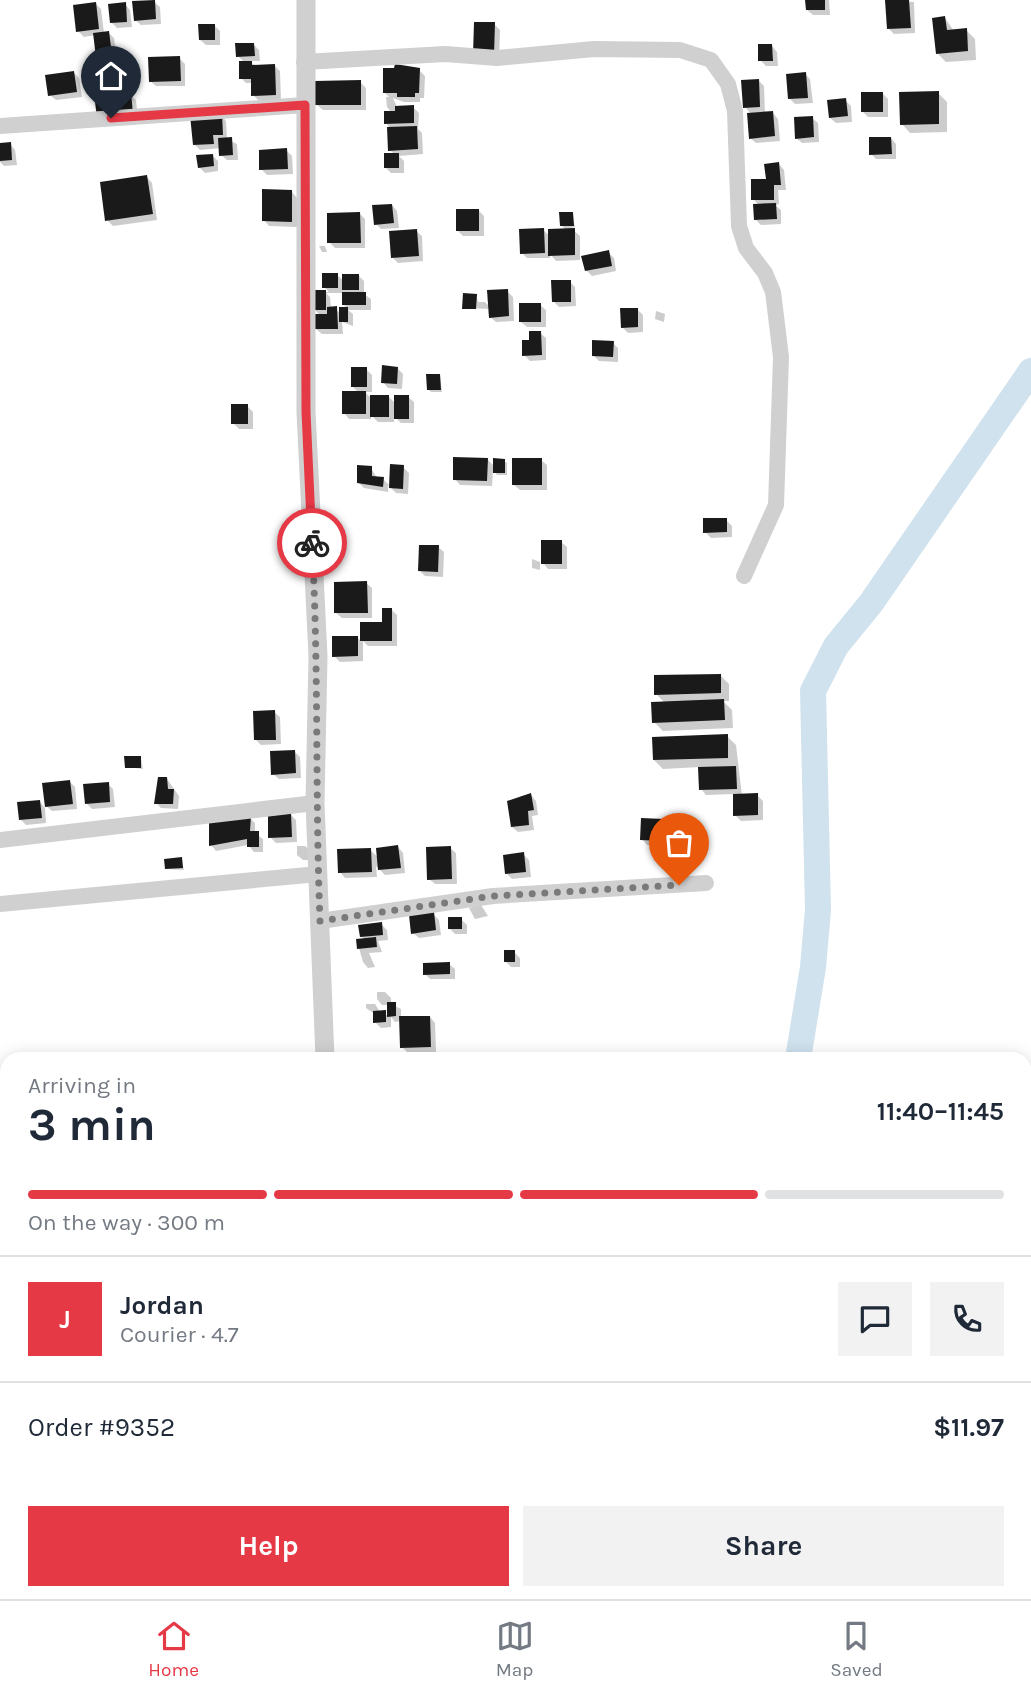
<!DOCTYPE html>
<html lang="en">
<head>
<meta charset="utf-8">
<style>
  body { margin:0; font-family:Karla,sans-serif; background:#f2f2f3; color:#1f2937; height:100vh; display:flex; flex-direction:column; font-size:26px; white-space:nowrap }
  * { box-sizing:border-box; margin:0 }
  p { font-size:23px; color:#747a83 }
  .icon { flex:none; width:38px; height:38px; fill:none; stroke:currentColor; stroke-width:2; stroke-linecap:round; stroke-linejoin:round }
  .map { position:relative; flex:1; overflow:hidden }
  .drawer { position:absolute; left:0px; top:1052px; width:1032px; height:548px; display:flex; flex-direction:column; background:#fff; border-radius:21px 21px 0 0; box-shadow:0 4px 18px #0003 }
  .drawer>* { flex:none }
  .pin { position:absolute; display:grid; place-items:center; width:60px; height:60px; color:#fff; margin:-72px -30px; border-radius:50% 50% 50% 0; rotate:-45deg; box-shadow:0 0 7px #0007 }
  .pin .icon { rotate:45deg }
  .courier { position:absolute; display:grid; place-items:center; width:70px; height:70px; margin:-35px; border:5px solid #e63946; border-radius:50%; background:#fff; color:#222; box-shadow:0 2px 9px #0007 }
  .headline em { font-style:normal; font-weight:700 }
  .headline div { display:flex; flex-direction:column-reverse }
  .headline { display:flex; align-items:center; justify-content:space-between; height:119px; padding:0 28px }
  h1 { font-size:46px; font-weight:700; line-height:52px }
  .bar { display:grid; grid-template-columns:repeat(4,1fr); gap:10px 7px; align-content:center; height:84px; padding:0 28px }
  .bar i { height:9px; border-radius:5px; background:#e0e1e3 }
  .bar .selected { background:#e63946 }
  .bar p { grid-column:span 4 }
  .line { display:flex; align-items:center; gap:18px; padding:0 28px; border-top:2px solid #e0e1e3 }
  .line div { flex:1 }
  .round { display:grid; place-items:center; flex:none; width:74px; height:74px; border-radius:0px; background:#f2f2f3 }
  .button { display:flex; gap:14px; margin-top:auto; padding:14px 28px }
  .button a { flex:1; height:80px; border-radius:0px; background:#e63946; color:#fff; font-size:28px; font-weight:700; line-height:80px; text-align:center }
  .button a+a { background:#f2f2f3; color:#1f2937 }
  .dock { display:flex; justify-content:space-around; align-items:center; height:98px; border-top:2px solid #e0e1e3; background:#fff; font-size:19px; color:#747a83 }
  .dock a { display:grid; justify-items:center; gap:4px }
  .dock .selected { color:#e63946 }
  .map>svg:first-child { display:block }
  .shadow { fill:#0003; fill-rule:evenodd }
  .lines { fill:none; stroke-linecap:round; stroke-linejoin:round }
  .river { stroke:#cfe2ee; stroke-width:26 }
  .building { fill:#1a1a1a }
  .minor { stroke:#d0d0d0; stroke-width:16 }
  .tertiary { stroke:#d0d0d0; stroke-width:19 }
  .done { stroke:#7a7a7a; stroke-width:7; stroke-dasharray:0 12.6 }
  .route { stroke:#e63946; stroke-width:9 }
</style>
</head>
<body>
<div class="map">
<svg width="1031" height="1599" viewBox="0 0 1031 1599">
  <rect width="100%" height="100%" fill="#fff"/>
  <!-- shadow -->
  <g class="shadow">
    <path d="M807,0H829L830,15H813L807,10Z"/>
    <path d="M887,0L914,2L915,33L894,34L888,28Z"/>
    <path d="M154,2L160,7L161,24L141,25L135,20Z"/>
    <path d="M96,4L101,9L104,33H109L114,38L117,60L103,61L98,56L95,35L84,37L78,31Z"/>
    <path d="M125,4L130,10L132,27L117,28L111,22Z"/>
    <path d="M945,18L954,31L966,30L975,39L976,60L946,62L937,53Z"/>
    <path d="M494,24L500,30L499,59L481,58Z"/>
    <path d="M214,25L220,31V45H206L200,40Z"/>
    <path d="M254,45L259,50L260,61H250L255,66H275L280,71L281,100H258L253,95L252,83H246L241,78L244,62L238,56Z"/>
    <path d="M772,46L777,52L778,66H766L760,60Z"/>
    <path d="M179,58L185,64V86H156L150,81Z"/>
    <path d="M124,66L130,72L133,92L129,93L136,100L138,119L87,89L92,75L97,81L99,95H114L108,89Z"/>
    <path d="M419,70L425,76L424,98H420V102H404L393,98L397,107H413L419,113L418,129L422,133L423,154L399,156L404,161V173H391L385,167L395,155L390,150L391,129L386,123L392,113L387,107L386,97H389L384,92Z"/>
    <path d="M74,73L79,78L82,97L56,100L50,95Z"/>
    <path d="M805,74L810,79L813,103L795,104L789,98Z"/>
    <path d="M758,80L764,86L765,114L773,113L778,119L780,141L756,143L750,138L752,115L745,107Z"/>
    <path d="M360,82L366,88V110H323L317,105Z"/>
    <path d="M938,93L947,102V132L910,133L902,124Z"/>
    <path d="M883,94L888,99V117H868L863,112Z"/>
    <path d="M845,100L851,106L852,122L836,123L830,118Z"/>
    <path d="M221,115L226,121L227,139L237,144L238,160H227L221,155V148L200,150L195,145Z"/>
    <path d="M812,118L818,123L819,142L802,143L796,138Z"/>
    <path d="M891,138L896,144V159H876L871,154Z"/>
    <path d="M10,144L15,150L17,165L4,166L0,162V145Z"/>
    <path d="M286,150L292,156L293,174L267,175L261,169Z"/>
    <path d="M212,155L218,161V171L205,173L199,167Z"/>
    <path d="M779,164L784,170L786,190H778L779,204L775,205L781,210V224L761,225L756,220L759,205L753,199Z"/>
    <path d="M147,177L152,183L157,220L113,226L107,220Z"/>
    <path d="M292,192L297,198V227L269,226L264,220Z"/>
    <path d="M392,205L397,211L399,228L381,229L376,224Z"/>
    <path d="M479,211L484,216V236H463L457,230Z"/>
    <path d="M572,213L575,227L571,228L580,236V260L556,261L550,254V258H527L522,253L543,230L550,236L566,230L561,225Z"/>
    <path d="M360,214L365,219V248H335L329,242Z"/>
    <path d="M416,231L422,236L423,261L398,263L393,258Z"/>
    <path d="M319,246H325L327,252H322Z"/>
    <path d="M608,252L614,258L616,271L592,276L586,270Z"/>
    <path d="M337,275L344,281L358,275L364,281V294L371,299V310H348L353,314V326L342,322L343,334H322L316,329L321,316L315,310L314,292H329L324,287ZM326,293H343V304L348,309L341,313L331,308L330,297Z"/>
    <path d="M570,282L575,287L576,306L559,307L553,301Z"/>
    <path d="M507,291L513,297L514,321L496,322L490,317V309L464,308L476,295L478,302H485L490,307Z"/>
    <path d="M540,305L546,310V327H527L521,322Z"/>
    <path d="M637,309L643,315V332L628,333L622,327Z"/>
    <path d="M656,311L665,314L664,322L655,319Z"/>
    <path d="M540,333L546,338V360L530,361L524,355Z"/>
    <path d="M613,343L618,348V362L599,361L594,356Z"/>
    <path d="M397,368L403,374L402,389L388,388L383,382Z"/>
    <path d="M366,369L372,375V392H365L370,397H389L396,404L408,397L414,402V423H401L394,416V422H378L371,415V419H349L344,413L359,393L353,387Z"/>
    <path d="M440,376L442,392H431L429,390Z"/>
    <path d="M247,406L253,412V429H239L233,423Z"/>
    <path d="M487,459L495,467L504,461L507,463V475H497L493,470L492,486L460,485L455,479Z"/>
    <path d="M541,460L547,465V490H520L514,485Z"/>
    <path d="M403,467L409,473L408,494L396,493L388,485V492L364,488L358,482L371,468L377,478L383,479L391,487Z"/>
    <path d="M726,520L732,526V537L711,538L705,532Z"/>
    <path d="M561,542L567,547V569H548L543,563Z"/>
    <path d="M438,547L444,552L443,577L425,576L420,571Z"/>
    <path d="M532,559L540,562V570L532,568Z"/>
    <path d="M366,583L372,588V618H342L336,613Z"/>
    <path d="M392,610L397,615V646H368L363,641V661L340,662L334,656L357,637L362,642V624H384Z"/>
    <path d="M720,675L729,684V701H723L732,710L733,728L663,731L654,722L665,703L656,694Z"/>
    <path d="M274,712L280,717L281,744L261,745L255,739Z"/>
    <path d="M727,736L736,745L742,796L757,795L763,801V820L741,821L735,815V794L706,795L701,789L700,767L663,769L654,760Z"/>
    <path d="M294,751L300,757L301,778L279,779L273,774Z"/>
    <path d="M141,758L143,769L126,767Z"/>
    <path d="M167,779L179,796L178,809L161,808L156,803Z"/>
    <path d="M69,781L75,787L77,809L52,811L46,806Z"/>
    <path d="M108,784L113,789L115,807L92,809L87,804Z"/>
    <path d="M531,795L536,801L538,815L532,816L534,830L518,832L512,827L521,796Z"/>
    <path d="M40,802L45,808L46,823L26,825L20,819Z"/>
    <path d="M291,815L296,820L297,842L276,843L270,837Z"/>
    <path d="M250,818L255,823V833L263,839V852H254L248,845L216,851L211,845Z"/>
    <path d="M664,821L669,826V846L647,845L642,839Z"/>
    <path d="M297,846H305L311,851V860H303L297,855Z"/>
    <path d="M398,847L403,853L405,873L385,875L376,866L377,877L345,878L340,872L370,850L379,858Z"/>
    <path d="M450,848L456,853L457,884H435L429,879Z"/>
    <path d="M523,854L529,860L531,877L512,879L506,873Z"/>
    <path d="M181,859L184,870L166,869Z"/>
    <path d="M481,905L488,916L475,919L469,908Z"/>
    <path d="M433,914L439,920L441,935L419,938L413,933Z"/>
    <path d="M461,919L467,925V934H455L449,928Z"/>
    <path d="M381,924L387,930L388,940L378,941L382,952L369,953L375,967L368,968L363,962L359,948L365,940L361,936Z"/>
    <path d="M514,952L520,958V967H511L505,961Z"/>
    <path d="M449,964L455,969V979H430L425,974Z"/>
    <path d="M377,992H385L391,998V1004L401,1009V1018L430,1017L435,1023L436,1052H407L402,1047L401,1021L395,1022L391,1017V1027L381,1028L375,1022V1014L366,1008V1004H375L380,1012L389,1016V1005H382L377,999Z"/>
  </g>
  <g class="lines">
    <!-- river -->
    <g class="river">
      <path d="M798,1059L813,967L818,910L813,691L836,646L871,603L1031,371"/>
      <path d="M727,1599L736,1592"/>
    </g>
  </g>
  <!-- building -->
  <g class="building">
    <path d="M155,0L156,19L134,21L132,1Z"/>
    <path d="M805,0H825V10H806Z"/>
    <path d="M885,0H909L911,28L887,29Z"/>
    <path d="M96,2L99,29L76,32L73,5Z"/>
    <path d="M126,2L127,22L110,23L108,4Z"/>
    <path d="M945,16L947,30L967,28L968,51L936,54L932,18Z"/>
    <path d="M474,22H495L494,54H473Z"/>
    <path d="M198,24H215V40H199Z"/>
    <path d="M109,31L112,55L96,57L93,33Z"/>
    <path d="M235,43H254L255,56L236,57Z"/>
    <path d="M758,44H772L773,61H758Z"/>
    <path d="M180,56L181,81L149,82L148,57Z"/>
    <path d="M239,61H252V65L275,64L276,95L251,96V79H239Z"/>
    <path d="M125,64L128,87L107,90L103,67Z"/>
    <path d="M395,64L420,68L419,93H415V97H397V93H383V68H394Z"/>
    <path d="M74,71L77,92L48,96L45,75Z"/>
    <path d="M806,72L808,98L788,99L786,74Z"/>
    <path d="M92,73L94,89L85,90L84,74Z"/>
    <path d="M759,79L760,107L743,108L741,80Z"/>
    <path d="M361,80V105H315V81Z"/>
    <path d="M939,91V124L900,125L899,92Z"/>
    <path d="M105,92L106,95L131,92L133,114L97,118L94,94Z"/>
    <rect x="861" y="92" width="22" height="20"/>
    <path d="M846,98L848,116L829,118L827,100Z"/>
    <path d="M414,105V123L384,124V111H395V106Z"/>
    <path d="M773,111L775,136L749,139L747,113Z"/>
    <path d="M222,113L223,135H213L214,144L193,145L190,115Z"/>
    <path d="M813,116L814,137L795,139L794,117Z"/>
    <path d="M417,126L418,149L388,151L387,127Z"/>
    <path d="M232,137L233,155L219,156L218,138Z"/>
    <path d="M869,137H891L892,154L869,155Z"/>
    <path d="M11,142L12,160L0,161V143Z"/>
    <path d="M287,148L288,169L259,170V150Z"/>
    <rect x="384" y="153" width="15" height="15"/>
    <path d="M213,154L214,166L198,168L196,155Z"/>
    <path d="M779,162L781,185H774V200H751V179H766L764,164Z"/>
    <path d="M147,175L153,214L105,221L100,182Z"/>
    <path d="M262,189L292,190V222L262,221Z"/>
    <path d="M776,203L777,219L754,220L753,204Z"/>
    <path d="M392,204L394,223L374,225L372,205Z"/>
    <rect x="456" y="209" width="23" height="22"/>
    <path d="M360,212L361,243H327V213Z"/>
    <path d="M559,212H573L574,226H560Z"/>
    <path d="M544,228L545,253L520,254L519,229Z"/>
    <path d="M575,228V255L548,256V229Z"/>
    <path d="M417,229L419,256L391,258L389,231Z"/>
    <path d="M609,250L612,266L585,271L581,256Z"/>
    <rect x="322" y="273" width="16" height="15"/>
    <rect x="342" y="274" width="17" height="16"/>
    <path d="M551,280H571V302H552Z"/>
    <path d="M508,289L509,316L489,318L487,290Z"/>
    <rect x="313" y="290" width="13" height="20"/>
    <rect x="342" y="292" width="24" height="13"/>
    <path d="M463,293L477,294L476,309H462Z"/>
    <rect x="519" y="303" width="22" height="19"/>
    <path d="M337,306L338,329H314V314H327V307Z"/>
    <rect x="339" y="307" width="9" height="15"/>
    <path d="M620,308H638V327L621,328Z"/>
    <path d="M529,331H541L542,355L522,356V340H529Z"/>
    <path d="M592,340L614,341L613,357L592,356Z"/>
    <path d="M382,365L398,367L397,384L381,383Z"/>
    <rect x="351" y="367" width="16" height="20"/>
    <path d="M426,374H440L441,390H427Z"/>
    <rect x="342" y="391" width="24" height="23"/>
    <rect x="370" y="395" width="19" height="22"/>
    <rect x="394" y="395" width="15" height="24"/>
    <rect x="231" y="404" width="17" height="20"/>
    <path d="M453,457L488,458L487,481L453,480Z"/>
    <path d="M493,458L505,459V473H493Z"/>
    <rect x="512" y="458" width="30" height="27"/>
    <path d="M390,464L404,465L403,489L389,488Z"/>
    <path d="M357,465L372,466V476L384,477L383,487L357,483Z"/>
    <path d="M703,518H727V532L703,533Z"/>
    <rect x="541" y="540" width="21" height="24"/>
    <path d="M419,545H439L438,572L418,571Z"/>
    <path d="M367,581L368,613H334V582Z"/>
    <path d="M382,608H392V641H360V622H382Z"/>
    <path d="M332,636H358V656L332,657Z"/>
    <path d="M721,674V693L654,695V675Z"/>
    <path d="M724,699L725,720L652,723L651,702Z"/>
    <path d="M275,710L276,740H254L253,711Z"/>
    <path d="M728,734V758L653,760L652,737Z"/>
    <path d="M295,750L296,773L271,775L270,751Z"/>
    <path d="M124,756H141V768H125Z"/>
    <path d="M736,766L737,789L699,790L698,767Z"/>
    <path d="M158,777H167L168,789H174L173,804H154Z"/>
    <path d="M70,780L73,804L45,807L42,783Z"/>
    <path d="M109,782L110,802L85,804L83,784Z"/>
    <path d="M531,793L534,810L528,811L529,825L511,827L507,801Z"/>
    <path d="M758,793V815L733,816V794Z"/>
    <path d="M40,800L42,818L19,820L17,802Z"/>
    <path d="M268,813H291L292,837L268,838Z"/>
    <path d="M209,816H251L250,831H259V847H247V839L209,846Z"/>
    <path d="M641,818L664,819V841L640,840Z"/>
    <path d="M398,845L401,868L378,870L376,848Z"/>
    <path d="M451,846L452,879L427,880L426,847Z"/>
    <path d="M371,848L372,872L338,873L337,849Z"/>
    <path d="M524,852L526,872L505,874L503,855Z"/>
    <path d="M182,857L183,868L165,869L164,859Z"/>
    <path d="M434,912L436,930L411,934L409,915Z"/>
    <rect x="448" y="917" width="14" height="12"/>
    <path d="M382,922L383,935L360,937L358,925Z"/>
    <path d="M376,937L377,947L357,949L356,939Z"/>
    <rect x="504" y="950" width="11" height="12"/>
    <path d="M450,962V974L423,975V963Z"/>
    <path d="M387,1002H396V1016L387,1017Z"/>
    <path d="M386,1010V1022L373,1023V1011Z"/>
    <path d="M399,1016H430L431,1047L400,1048Z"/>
    <rect x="358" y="1053" width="37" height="6"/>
    <rect x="0" y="1467" width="7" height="27"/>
  </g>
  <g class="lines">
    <!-- minor -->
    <g class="minor">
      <path d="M304,62L445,54L497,58L594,49L680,50L711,60L728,84L735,111L739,226L746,248L765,273L773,292L781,357L776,505L744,576"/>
      <path d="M0,126L305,105"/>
      <path d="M0,840L315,803"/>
      <path d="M0,904L318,874"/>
      <path d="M320,921L493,896L706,883"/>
      <path d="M1026,1391L1030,1389L1027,1202L1031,1199"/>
      <path d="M950,1592V1599"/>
    </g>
    <!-- tertiary -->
    <g class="tertiary">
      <path d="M306,0V412L318,656L315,803L325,1059"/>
      <path d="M213,1599L218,1592"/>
    </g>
  </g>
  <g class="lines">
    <!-- done -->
    <path class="done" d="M312,543C319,669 315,795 320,921L493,896L679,885"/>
    <!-- route -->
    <path class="route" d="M111,118L305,105L306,412L312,543"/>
  </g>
</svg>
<div class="pin" style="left:679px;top:885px;background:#ea580c"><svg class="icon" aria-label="bag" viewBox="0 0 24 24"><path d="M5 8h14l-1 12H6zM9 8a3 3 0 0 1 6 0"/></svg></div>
<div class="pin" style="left:111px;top:118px;background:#1f2937"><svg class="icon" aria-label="home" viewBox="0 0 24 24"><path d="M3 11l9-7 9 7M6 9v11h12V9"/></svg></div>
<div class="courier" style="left:312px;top:543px"><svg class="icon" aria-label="bike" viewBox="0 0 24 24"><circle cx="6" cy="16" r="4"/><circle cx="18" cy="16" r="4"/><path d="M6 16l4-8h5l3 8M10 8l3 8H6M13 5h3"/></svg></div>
<section class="drawer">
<div class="headline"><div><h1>3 min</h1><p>Arriving in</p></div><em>11:40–11:45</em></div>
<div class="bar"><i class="selected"></i><i class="selected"></i><i class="selected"></i><i></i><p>On the way · 300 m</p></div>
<div class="line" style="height:126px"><b class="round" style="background:#e63946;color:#fff">J</b><div><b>Jordan</b><p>Courier · 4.7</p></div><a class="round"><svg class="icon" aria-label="chat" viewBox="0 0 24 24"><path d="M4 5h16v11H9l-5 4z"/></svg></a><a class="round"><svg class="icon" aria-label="phone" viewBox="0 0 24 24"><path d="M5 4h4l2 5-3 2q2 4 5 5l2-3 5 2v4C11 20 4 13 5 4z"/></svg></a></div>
<div class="line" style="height:91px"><div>Order #9352</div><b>$11.97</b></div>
<div class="button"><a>Help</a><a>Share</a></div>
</section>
</div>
<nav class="dock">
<a class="selected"><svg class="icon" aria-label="home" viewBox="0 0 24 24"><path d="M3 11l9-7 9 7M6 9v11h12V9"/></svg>Home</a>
<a><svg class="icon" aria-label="map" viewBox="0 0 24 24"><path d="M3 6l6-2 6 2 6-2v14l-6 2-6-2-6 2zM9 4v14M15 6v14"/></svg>Map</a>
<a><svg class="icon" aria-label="saved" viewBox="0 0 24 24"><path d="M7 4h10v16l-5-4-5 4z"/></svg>Saved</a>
</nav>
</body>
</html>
